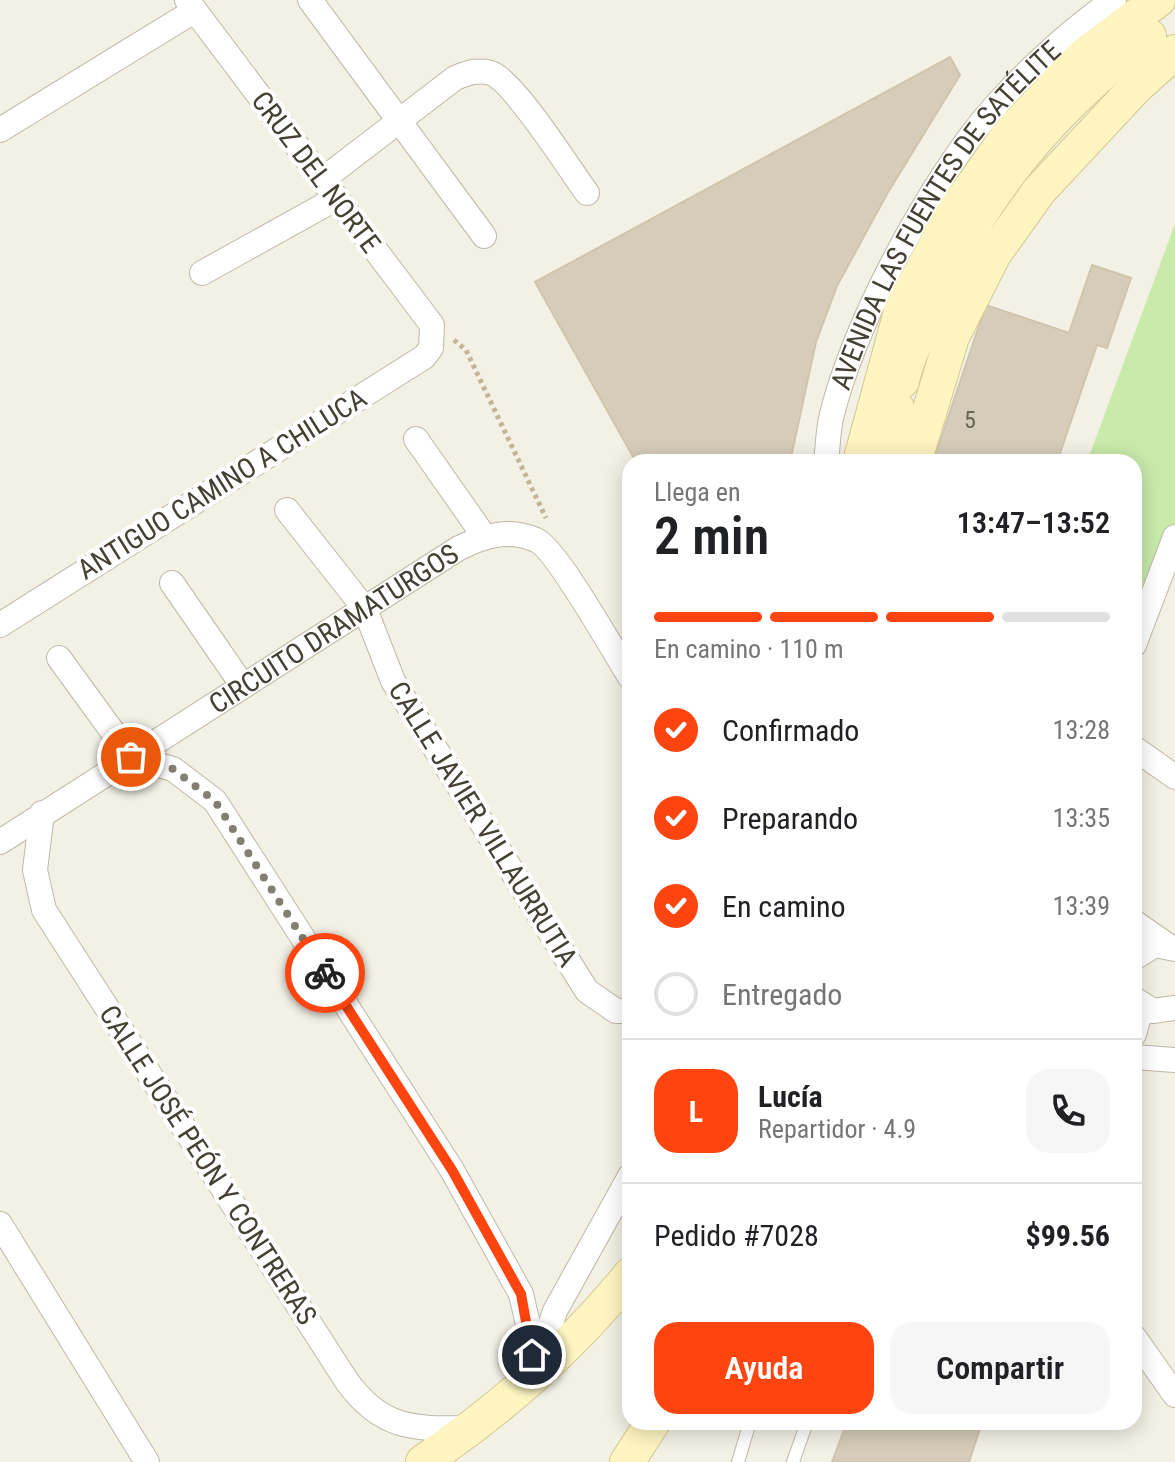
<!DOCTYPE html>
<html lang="es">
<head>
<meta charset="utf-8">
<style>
  body { margin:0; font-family:"Roboto Condensed",sans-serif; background:#f6f6f6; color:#202124; height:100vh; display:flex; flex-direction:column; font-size:30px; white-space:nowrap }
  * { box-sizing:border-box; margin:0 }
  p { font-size:26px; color:#757577 }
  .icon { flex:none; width:44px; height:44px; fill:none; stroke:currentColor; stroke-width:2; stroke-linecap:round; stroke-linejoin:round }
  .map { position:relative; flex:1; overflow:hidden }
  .panel { position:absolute; left:622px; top:454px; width:520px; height:976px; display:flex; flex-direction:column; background:#fff; border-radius:24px; box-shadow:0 4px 20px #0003 }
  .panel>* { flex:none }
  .pin { position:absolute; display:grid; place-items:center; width:68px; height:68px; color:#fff; margin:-34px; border:4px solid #fff; border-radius:50%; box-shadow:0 2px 8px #0007 }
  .courier { position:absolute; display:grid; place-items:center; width:80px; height:80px; margin:-40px; border:6px solid #ff450f; border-radius:50%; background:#fff; color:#222; box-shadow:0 2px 10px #0007 }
  .headline em { font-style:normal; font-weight:600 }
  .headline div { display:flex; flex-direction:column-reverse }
  .headline { display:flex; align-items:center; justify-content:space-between; height:136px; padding:0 32px }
  h1 { font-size:52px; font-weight:600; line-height:60px }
  .bar { display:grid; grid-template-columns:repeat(4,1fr); gap:12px 8px; align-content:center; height:96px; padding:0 32px }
  .bar i { height:10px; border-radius:6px; background:#e0e0e0 }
  .bar .active { background:#ff450f }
  .bar p { grid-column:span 4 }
  .line { display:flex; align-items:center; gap:20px; padding:0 32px; border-top:2px solid #e0e0e0 }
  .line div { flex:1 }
  .round { display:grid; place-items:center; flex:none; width:84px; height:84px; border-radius:24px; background:#f6f6f6 }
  ol { padding:0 32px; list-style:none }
  li { display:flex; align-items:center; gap:24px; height:88px }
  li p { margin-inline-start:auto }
  li .icon { padding:8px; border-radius:50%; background:#ff450f; color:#fff; stroke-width:4 }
  li:last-child { color:#757577 }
  li i { width:44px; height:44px; border:4px solid #e0e0e0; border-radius:50% }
  .cta { display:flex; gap:16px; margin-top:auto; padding:16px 32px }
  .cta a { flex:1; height:92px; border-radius:24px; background:#ff450f; color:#fff; font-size:32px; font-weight:600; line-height:92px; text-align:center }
  .cta a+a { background:#f6f6f6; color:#202124 }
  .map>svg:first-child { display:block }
  .green { fill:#c8eaaa }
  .building { fill:#d5ccb9; stroke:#d0c5ac; stroke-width:2 }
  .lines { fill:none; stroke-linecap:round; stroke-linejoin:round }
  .lane-casing { stroke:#bfb8a6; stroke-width:14 }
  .street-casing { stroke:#bfb8a6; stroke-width:26 }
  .secondary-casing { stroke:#d5c891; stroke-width:36 }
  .path { stroke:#c1b597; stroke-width:5; stroke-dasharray:4 4; stroke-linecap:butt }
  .lane { stroke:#fff; stroke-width:12 }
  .street { stroke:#fff; stroke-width:24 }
  .secondary { stroke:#fff5c2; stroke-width:34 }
  .done { stroke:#827e72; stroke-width:8; stroke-dasharray:0 14.4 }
  .route { stroke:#ff450f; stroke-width:10 }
  .labels { text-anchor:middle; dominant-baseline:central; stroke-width:8; stroke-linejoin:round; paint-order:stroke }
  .number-label { font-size:24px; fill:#696355 }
  .street-label { font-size:28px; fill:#454034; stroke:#fff }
</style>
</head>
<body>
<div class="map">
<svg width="1175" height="1462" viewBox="0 0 1175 1462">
  <rect width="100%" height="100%" fill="#f3f0e4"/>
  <!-- green -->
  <path class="green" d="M1175,224V537L1134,645V462H1087Z"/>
  <!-- building -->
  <g class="building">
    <path d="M950,57L960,75L887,194L837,286L816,342L790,462H636L535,282Z"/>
    <path d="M1092,265L1131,278L1107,348L1097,345L1057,462H933L986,305L1069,333Z"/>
    <path d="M847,1422H982L969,1462H832Z"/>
  </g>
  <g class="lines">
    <defs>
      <g id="lane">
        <path d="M738,1462L750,1422"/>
        <path d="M793,1462L807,1422"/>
      </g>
      <g id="street">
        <path d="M310,0L484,236"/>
        <path d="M0,130L194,11"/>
        <path d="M322,180L455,78C467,73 478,69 491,73C514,81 570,170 587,193"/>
        <path d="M202,273L337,198"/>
        <path d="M416,439L484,536"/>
        <path id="s1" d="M826,462C828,446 828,429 832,414C855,324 918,207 973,133C1008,87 1067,32 1114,0"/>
        <path d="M287,510L365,609L393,681L587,991L616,1011H630"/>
        <path d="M172,583L243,686"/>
        <path d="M0,625L424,357L431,348L432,325L187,0"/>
        <path d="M1134,645L1175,537"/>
        <path d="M59,658L131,757L173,769L215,801L452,1170L521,1294L530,1333L533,1376"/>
        <path d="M1134,748L1175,777"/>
        <path d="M42,813L35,870L44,910L346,1380C382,1431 416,1429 473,1428"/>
        <path id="s2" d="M0,842L459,548C484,536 508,528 536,540C556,548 614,652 630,677"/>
        <path d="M1134,922L1167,945"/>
        <path d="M1134,958L1155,945L1175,949"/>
        <path d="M1134,999L1153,1011L1175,1008"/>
        <path d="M1134,1034L1142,1006"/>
        <path d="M1134,1057L1175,1060"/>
        <path d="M0,1224L147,1462"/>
        <path d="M1134,1337L1175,1395"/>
        <path d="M537,1363L555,1311L630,1176"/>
      </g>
      <g id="secondary">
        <path d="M902,381C908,352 925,322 938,296C950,272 960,247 974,224C1018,152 1080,86 1149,36"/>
        <path d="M860,462L902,308L952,215L1009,134L1083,56L1158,0"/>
        <path d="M895,462L897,408"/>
        <path d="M914,462L952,337L994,254L1039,191L1137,86L1175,52"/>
        <path d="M423,1462C501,1409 571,1348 630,1275"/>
        <path d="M627,1462L653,1422"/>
      </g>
    </defs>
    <!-- lane casing -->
    <use href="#lane" class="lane-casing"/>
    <!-- street casing -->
    <use href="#street" class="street-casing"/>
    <!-- secondary casing -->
    <use href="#secondary" class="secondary-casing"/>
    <!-- path -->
    <path class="path" d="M454,340L466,350L546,518"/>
    <!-- lane -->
    <use href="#lane" class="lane"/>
    <!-- street -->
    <use href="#street" class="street"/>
    <!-- secondary -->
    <use href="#secondary" class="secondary"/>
  </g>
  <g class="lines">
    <!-- done -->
    <path class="done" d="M131,757L173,769L215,801L325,973"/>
    <!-- route -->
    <path class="route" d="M325,973L452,1170L521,1294L532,1355"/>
  </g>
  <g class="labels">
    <!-- number labels -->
    <g class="number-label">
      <text x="970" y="420">5</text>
    </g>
    <!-- street labels -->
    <g class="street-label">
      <text transform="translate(316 172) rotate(53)">CRUZ DEL NORTE</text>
      <text stroke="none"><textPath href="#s1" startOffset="280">AVENIDA LAS FUENTES DE SATÉLITE</textPath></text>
      <text transform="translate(222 484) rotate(-32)">ANTIGUO CAMINO A CHILUCA</text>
      <text stroke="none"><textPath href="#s2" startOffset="396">CIRCUITO DRAMATURGOS</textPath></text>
      <text transform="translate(483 824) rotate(58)">CALLE JAVIER VILLAURRUTIA</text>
      <text transform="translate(208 1165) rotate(57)">CALLE JOSÉ PEÓN Y CONTRERAS</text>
    </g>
  </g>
</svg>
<div class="pin" style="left:131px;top:757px;background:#ea580c"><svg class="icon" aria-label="bag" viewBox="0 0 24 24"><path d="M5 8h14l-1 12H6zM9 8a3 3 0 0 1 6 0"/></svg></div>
<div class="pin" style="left:532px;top:1355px;background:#1f2937"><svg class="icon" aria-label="home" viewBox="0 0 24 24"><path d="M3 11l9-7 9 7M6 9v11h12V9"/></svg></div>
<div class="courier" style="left:325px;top:973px"><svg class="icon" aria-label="bike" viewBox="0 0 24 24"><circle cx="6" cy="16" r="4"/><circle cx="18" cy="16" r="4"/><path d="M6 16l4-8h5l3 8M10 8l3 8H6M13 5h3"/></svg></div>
<section class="panel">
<div class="headline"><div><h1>2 min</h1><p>Llega en</p></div><em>13:47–13:52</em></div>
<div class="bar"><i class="active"></i><i class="active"></i><i class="active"></i><i></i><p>En camino · 110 m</p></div>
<ol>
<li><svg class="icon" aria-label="check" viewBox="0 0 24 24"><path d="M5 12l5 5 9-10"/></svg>Confirmado<p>13:28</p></li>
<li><svg class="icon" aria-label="check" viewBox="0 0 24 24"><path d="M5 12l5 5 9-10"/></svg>Preparando<p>13:35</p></li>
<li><svg class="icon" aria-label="check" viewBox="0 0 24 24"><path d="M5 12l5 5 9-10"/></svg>En camino<p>13:39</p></li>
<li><i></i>Entregado</li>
</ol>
<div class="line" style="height:144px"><b class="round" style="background:#ff450f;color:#fff">L</b><div><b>Lucía</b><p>Repartidor · 4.9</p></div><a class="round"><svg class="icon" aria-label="phone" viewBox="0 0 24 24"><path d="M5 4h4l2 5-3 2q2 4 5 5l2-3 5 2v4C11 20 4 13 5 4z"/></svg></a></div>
<div class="line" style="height:104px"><div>Pedido #7028</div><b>$99.56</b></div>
<div class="cta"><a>Ayuda</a><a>Compartir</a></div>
</section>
</div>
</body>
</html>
